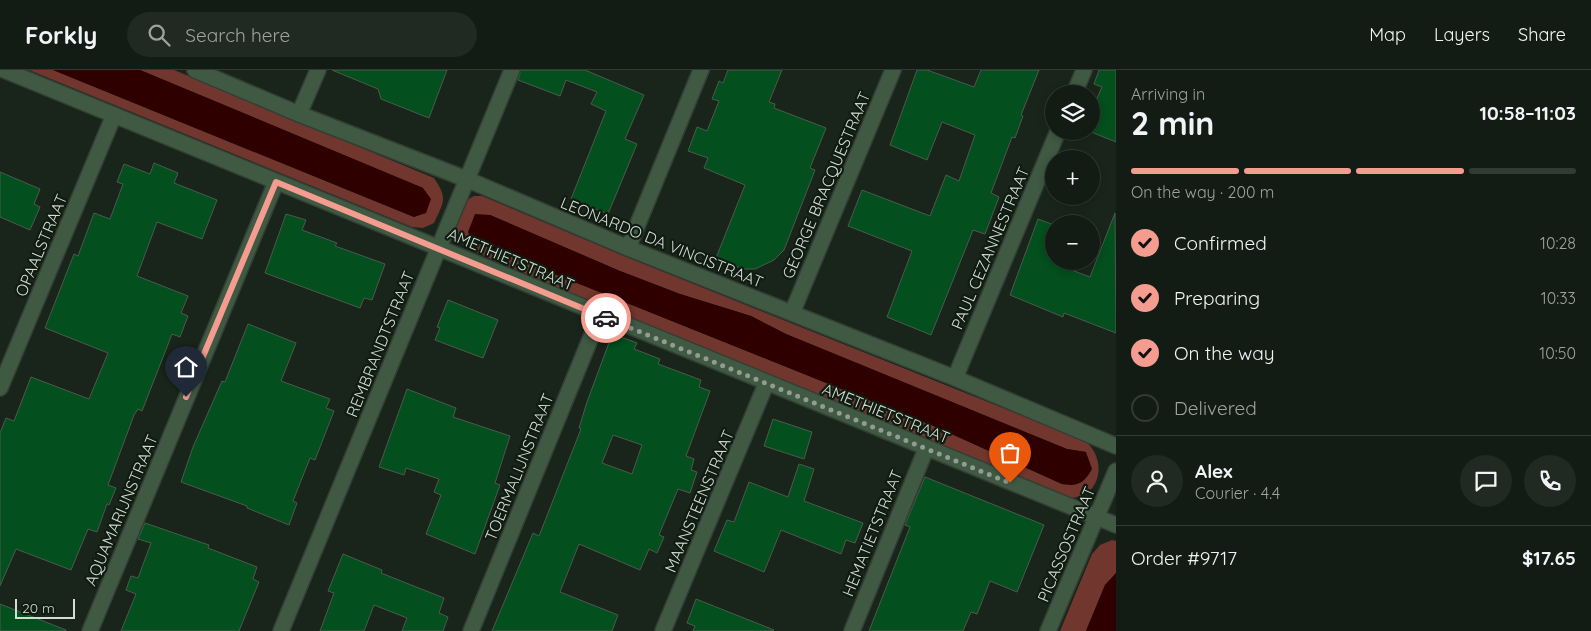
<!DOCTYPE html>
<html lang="en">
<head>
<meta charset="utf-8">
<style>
  body { margin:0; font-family:Quicksand,sans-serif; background:#202922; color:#f1f3f6; height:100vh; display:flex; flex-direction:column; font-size:19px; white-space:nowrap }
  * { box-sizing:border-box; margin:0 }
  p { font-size:16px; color:#9da1a0 }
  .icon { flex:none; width:28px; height:28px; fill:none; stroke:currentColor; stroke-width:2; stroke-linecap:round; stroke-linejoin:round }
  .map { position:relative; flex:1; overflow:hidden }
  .sheet { display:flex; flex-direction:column; background:#131c14; width:475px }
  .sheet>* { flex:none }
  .tools { position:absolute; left:1045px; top:15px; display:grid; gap:10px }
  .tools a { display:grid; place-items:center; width:55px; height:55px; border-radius:50%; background:#131c14; box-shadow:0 2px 8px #0003,0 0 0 1px #323a34; font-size:25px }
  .scale { position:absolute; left:15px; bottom:12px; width:60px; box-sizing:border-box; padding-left:5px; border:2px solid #d4dcd4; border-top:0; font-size:14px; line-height:18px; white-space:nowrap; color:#d4dcd4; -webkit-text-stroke:4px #101c11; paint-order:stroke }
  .pin { position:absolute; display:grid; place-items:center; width:42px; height:42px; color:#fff; margin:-51px -21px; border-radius:50% 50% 50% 0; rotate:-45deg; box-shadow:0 0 5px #0007 }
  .pin .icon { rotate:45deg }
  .courier { position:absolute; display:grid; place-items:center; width:50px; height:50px; margin:-25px; border:4px solid #f59c90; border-radius:50%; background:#fff; color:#222; box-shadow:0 1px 6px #0007 }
  .headline em { font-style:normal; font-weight:800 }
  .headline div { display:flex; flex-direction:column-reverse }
  .headline { display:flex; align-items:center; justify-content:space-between; height:85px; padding:0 15px }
  h1 { font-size:32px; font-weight:800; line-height:38px }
  .bar { display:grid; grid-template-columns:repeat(4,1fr); gap:8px 5px; align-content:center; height:60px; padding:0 15px }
  .bar i { height:6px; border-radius:4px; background:#323a34 }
  .bar .active { background:#f59c90 }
  .bar p { grid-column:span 4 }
  .line { display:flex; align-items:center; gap:12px; padding:0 15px; border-top:1px solid #323a34 }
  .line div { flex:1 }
  .round { display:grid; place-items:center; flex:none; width:52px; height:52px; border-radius:26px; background:#202922 }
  ol { padding:0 15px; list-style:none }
  li { display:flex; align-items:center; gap:15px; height:55px }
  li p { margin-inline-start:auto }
  li .icon { padding:5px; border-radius:50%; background:#f59c90; color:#111; stroke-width:4 }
  li:last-child { color:#9da1a0 }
  li i { width:28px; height:28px; border:2px solid #323a34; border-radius:50% }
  header { display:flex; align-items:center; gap:30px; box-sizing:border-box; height:70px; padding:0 25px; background:#131c14; border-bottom:1px solid #323a34 }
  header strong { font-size:24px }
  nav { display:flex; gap:28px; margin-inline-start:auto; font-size:18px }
  .search { width:350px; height:45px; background:#202922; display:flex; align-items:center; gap:12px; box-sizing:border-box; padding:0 18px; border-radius:28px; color:#9da1a0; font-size:19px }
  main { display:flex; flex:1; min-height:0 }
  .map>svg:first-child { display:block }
  .green { fill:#71362e; fill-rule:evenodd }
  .water { fill:#2f0000 }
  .building { fill:#034f1d; stroke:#4c5a4d; fill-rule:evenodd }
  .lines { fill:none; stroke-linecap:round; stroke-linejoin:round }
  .street-casing { stroke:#333f34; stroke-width:18 }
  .street { stroke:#3f5943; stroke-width:15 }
  .done { stroke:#939c93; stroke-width:5; stroke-dasharray:0 9 }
  .route { stroke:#f59c90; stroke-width:6 }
  .labels { text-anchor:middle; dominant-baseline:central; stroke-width:4.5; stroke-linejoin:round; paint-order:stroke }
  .street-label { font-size:16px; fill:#d4dcd4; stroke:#101c11 }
</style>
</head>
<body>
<header>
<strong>Forkly</strong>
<div class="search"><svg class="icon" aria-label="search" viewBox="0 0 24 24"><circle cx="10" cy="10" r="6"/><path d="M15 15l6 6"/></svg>Search here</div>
<nav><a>Map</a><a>Layers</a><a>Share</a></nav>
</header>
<main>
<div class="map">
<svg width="1116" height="561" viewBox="0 0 1116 561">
  <rect width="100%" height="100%" fill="#19251a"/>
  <!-- green -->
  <g class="green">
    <path d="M29,0H53L414,147L423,118L140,0H174L434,108C448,129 444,131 434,153L423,158L412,157Z"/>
    <path d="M474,126H482L624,186L1085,371C1108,389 1101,428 1070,428L605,238L471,180L461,172L454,159L467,130ZM490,145L620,201L680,224L751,246L786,264L1067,379L1086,382L1062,414L936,357L473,171Z"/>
    <path d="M1112,470L1116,471V503L1105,515L1086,561H1060L1092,484L1100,475Z"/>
  </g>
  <!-- water -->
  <g class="water">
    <path d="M53,0H140L423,118L431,129L426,143L414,147Z"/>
    <path d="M475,144L490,145L620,201L680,224L751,246L786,264L1067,379L1086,382L1092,399C1084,413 1078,417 1062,414L936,357L472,171L468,162Z"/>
    <path d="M1116,503V561H1086L1105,515Z"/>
  </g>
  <!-- building -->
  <g class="building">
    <path d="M332,0H447L429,48L381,29L378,19Z"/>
    <path d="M521,0H585L644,25L625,69L637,74L608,144L571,129L606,41L591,34L597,22L566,10L560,26L518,10Z"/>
    <path d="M728,0H782L769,32L775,34L774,38L826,58L810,98L815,100L784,180L774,190L755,199H743L716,188L745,115L704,98L708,88L688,81L697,57L707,61L719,31L712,29L719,11L723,13Z"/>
    <path d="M917,0H927L974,17L981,0H1039L1021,45L1023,46L1015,68L1012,67L991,123L999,127L985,164L973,160L931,265L887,247L912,181L848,156L862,120L930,146L946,105L959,111L975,65L942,52L927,90L890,75Z"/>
    <path d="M1099,0H1116V72L1091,62V42L1102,17L1094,14Z"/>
    <path d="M154,93L178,103L174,113L217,130L202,169L157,152L137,206L188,226L181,243L188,246L180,267L172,264L142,341L138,339L134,345L108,415L116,418L109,435L107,434L97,462L88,459L71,500L16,479L0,516V363L6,348L14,351L31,307L89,329L108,283L45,258L74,184L78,186L94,143L110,149L123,114L117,112L124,94L150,104Z"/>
    <path d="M0,102L40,119L34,134L40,137L30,160L0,147Z"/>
    <path d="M1115,143L1116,263L1064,243L1063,247L1010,225L1038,149L1054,155V191H1063L1061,196L1090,207Z"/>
    <path d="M286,144L306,150L302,160L337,173L335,176L385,194L372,230L364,228L360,238L265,203Z"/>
    <path d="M448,230L498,250L483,288L435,270L440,258L437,257Z"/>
    <path d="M248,254L296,273L281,311L330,329L326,338L334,341L315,390L310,388L293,431L297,433L289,455L247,438V436L181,412L193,377L222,311L225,312Z"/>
    <path d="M618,266L637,273L634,279L660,289L658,294L701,310L699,317L710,321L686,386L694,389L691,400L697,402L690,423L678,419L659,465L664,467L657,483L649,479L640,500L579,474L560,522L618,545L612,561H492L533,463L539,466L581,359L579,358L587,332L610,270ZM613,365L642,375L632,404L602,393Z"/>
    <path d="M407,319L456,338L453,347L510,366L495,413L500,415L475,484L426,464L441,425L434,422L439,409L406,398L404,405L379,397Z"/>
    <path d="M773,349L812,362L804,389L764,376Z"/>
    <path d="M799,394L814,399L804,431L863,453L855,473L846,470L841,484L781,460L764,502L714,481L727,450L734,452L749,412L788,427Z"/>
    <path d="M925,407L1044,455L1017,522L990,511L977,544L971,542L963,561H869L910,457L905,455Z"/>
    <path d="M145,453L209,475L208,478L257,497L253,509L259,512L239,561H121L136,524L126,520L131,506L138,508L151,473L138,469Z"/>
    <path d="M343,484L382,500L381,503L444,528L439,543L448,547L443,561H402L407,548L374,535L364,561H320L334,523L328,521Z"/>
    <path d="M696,529L774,560L773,561H693L695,556L687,553Z"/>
    <path d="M0,534L66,560V561H0Z"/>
  </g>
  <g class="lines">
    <defs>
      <g id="street">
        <path d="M4,0L1116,455"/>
        <path d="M195,0L299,44L466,109L628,178L955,308L1116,376"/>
        <path d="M1074,24L1084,0"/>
        <path d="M299,44L318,0"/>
        <path d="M628,178L701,0"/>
        <path d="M792,243L893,0"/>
        <path d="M955,308L1058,61"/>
        <path d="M0,318L114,45"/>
        <path d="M90,561L276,112"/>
        <path d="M281,561L512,0"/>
        <path d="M471,561L600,245"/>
        <path d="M663,561L766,314"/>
        <path d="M852,561L926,379"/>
        <path d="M1048,561L1116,401"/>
      </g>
    </defs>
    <!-- street casing -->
    <use href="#street" class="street-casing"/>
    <!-- street -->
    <use href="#street" class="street"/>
  </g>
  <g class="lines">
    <!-- done -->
    <path class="done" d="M606,248L1010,413"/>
    <!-- route -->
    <path class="route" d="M186,327L276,112L606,248"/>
  </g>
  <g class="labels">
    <!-- street labels -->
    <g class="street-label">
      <text transform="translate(826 115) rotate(-67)">GEORGE BRACQUESTRAAT</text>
      <text transform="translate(662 172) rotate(22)">LEONARDO DA VINCISTRAAT</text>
      <text transform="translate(41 175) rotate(-67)">OPAALSTRAAT</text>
      <text transform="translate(990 178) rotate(-67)">PAUL CEZANNESTRAAT</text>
      <text transform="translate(511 189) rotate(23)">AMETHIETSTRAAT</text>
      <text transform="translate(380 274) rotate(-68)">REMBRANDTSTRAAT</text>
      <text transform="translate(886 343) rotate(22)">AMETHIETSTRAAT</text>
      <text transform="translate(519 397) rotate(-68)">TOERMALIJNSTRAAT</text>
      <text transform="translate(699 431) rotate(-67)">MAANSTEENSTRAAT</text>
      <text transform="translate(121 440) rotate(-67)">AQUAMARIJNSTRAAT</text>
      <text transform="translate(872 463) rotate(-68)">HEMATIETSTRAAT</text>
      <text transform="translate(1066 474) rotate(-67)">PICASSOSTRAAT</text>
    </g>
  </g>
</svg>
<div class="tools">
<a><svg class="icon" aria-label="layers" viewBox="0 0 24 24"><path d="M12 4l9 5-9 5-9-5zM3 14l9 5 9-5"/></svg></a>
<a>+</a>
<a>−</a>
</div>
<div class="scale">20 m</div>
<div class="pin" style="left:1010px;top:413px;background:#ea580c"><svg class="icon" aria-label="bag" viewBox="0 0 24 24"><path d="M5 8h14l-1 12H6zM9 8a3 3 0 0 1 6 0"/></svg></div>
<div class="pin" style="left:186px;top:327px;background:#1f2937"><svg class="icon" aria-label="home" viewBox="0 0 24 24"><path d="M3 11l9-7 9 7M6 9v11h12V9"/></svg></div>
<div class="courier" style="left:606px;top:248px"><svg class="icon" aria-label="car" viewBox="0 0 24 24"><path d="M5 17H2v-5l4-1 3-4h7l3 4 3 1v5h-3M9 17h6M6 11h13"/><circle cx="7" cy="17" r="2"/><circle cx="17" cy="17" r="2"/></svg></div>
</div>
<section class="sheet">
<div class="headline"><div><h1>2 min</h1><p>Arriving in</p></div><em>10:58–11:03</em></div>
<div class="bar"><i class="active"></i><i class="active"></i><i class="active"></i><i></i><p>On the way · 200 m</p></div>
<ol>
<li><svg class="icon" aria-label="check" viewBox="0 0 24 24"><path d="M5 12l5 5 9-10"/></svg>Confirmed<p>10:28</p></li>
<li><svg class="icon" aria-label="check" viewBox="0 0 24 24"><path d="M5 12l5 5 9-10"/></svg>Preparing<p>10:33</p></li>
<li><svg class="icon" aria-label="check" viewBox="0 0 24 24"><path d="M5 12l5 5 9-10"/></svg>On the way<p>10:50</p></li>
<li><i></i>Delivered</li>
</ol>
<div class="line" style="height:90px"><a class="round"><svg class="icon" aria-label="person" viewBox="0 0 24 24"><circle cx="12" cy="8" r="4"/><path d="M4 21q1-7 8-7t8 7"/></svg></a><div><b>Alex</b><p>Courier · 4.4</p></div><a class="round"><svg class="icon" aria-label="chat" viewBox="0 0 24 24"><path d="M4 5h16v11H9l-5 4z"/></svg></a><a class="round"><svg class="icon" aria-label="phone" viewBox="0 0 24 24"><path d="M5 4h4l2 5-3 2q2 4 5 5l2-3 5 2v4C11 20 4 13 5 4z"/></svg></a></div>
<div class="line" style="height:65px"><div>Order #9717</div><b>$17.65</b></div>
</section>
</main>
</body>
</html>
